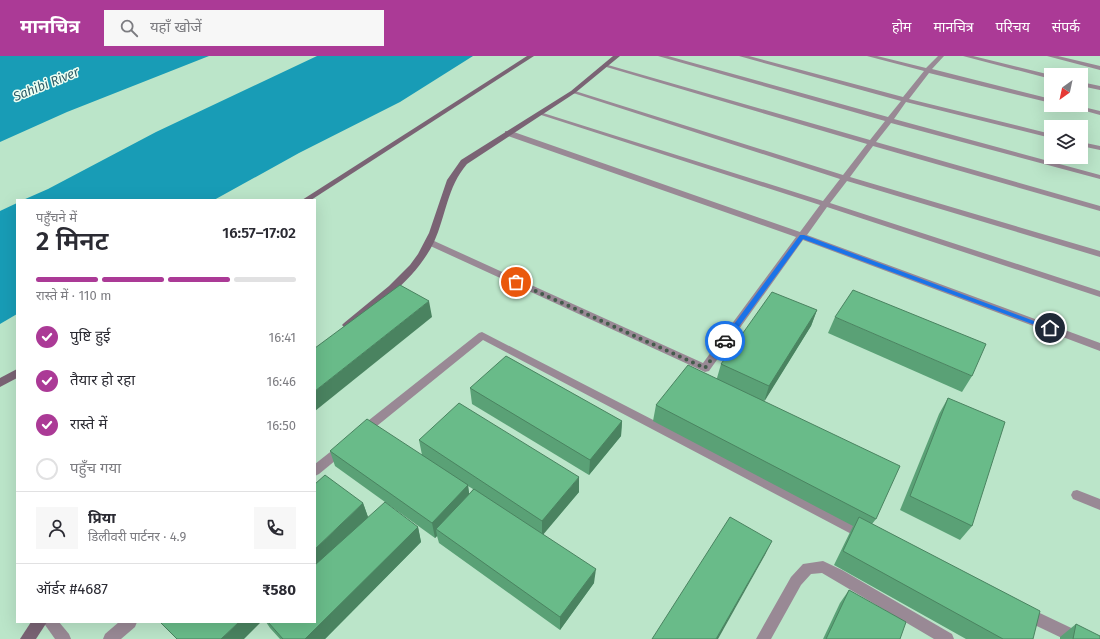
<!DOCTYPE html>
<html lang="hi">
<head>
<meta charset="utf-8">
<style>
  body { margin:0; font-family:"Fira Sans","Noto Sans Devanagari",sans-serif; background:#f7f7f7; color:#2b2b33; height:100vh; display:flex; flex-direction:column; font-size:15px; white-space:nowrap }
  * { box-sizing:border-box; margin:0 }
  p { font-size:13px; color:#7c7c81 }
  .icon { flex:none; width:22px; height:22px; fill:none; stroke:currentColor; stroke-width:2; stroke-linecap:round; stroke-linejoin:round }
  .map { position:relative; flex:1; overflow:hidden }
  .drawer { position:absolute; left:16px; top:143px; width:300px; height:424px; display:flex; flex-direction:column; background:#fff; border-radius:0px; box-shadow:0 4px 16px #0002 }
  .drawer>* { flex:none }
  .needle { width:26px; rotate:213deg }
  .controls { position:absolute; left:1044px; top:12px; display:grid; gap:8px }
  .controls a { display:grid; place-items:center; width:44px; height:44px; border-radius:0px; background:#fff; box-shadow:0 4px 16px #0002; font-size:20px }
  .pin { position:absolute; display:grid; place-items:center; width:34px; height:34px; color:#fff; margin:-17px; border:2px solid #fff; border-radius:50%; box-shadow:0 1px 4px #0007 }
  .courier { position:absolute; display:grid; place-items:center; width:40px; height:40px; margin:-20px; border:3px solid #1a73e8; border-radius:50%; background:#fff; color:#222; box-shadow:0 1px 5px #0007 }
  .head em { font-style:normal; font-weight:600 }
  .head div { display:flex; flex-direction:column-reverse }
  .head { display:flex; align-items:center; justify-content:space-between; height:68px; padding:0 20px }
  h1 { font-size:26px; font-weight:600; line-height:30px }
  .bar { display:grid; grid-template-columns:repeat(4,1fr); gap:6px 4px; align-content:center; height:48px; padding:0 20px }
  .bar i { height:5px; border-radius:3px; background:#e1e1e2 }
  .bar .current { background:#ab3a96 }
  .bar p { grid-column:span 4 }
  .line { display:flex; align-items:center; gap:10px; padding:0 20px; border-top:1px solid #e1e1e2 }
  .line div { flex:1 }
  .round { display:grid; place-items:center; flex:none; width:42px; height:42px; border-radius:0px; background:#f7f7f7 }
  ol { padding:0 20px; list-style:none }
  li { display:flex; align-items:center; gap:12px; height:44px }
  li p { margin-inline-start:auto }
  li .icon { padding:4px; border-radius:50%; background:#ab3a96; color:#fff; stroke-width:4 }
  li:last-child { color:#7c7c81 }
  li i { width:22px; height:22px; border:2px solid #e1e1e2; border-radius:50% }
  header { display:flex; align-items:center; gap:24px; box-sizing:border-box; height:56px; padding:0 20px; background:#ab3a96; color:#fff }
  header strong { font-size:19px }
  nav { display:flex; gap:22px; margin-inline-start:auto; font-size:14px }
  .search { width:280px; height:36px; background:#f7f7f7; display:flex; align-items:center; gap:10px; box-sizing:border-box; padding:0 14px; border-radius:0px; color:#7c7c81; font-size:15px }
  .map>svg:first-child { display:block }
  .water { fill:#189cb6 }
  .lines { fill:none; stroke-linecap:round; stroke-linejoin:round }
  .lane { fill:#998995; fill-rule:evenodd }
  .street { fill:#998995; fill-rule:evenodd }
  .secondary { fill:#7a6374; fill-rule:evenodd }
  .wall { fill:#5aa176; fill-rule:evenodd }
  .shaded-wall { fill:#4a8360 }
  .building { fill:#69bb89; stroke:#4a8360 }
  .route { fill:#1a73e8 }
  .done { stroke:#445c4c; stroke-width:4; stroke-dasharray:0 7.2 }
  .labels { text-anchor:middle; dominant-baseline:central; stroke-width:3; stroke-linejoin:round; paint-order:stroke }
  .far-water-label { font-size:13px; font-style:italic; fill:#2d5d69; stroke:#eefff3 }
</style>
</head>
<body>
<header>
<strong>मानचित्र</strong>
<div class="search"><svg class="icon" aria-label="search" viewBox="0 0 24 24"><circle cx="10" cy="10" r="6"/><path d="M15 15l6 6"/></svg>यहाँ खोजें</div>
<nav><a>होम</a><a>मानचित्र</a><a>परिचय</a><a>संपर्क</a></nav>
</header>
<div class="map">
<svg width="1100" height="583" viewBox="0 0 1100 583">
  <rect width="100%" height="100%" fill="#bbe5c9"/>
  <!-- water -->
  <g class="water">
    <path d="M0,0H209L67,56L0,86Z"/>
    <path d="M317,0H473L400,46L299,97L214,144H23L48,133L156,76Z"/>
    <path d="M17,147V258L0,268V155Z"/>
  </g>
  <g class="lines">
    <!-- lane -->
    <g class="lane">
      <path d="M482,276L867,474L869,478L867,482L863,484L859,482L483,284L367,378L363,379L359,378L357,375L359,372L479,277Z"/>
      <path d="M343,387L347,389L349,392L347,395L319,418L315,420V408L339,389Z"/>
      <path d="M823,505L842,514L952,578L954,583H934L822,517L811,518L801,529L771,583H756L791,521L803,508Z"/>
      <path d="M1025,550L1084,578L1086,583H1064L1020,562L1018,557L1020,552Z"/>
      <path d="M43,566H59L69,578L71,583H55Z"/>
      <path d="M119,566H137L135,571L121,583H103L105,578Z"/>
    </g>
    <!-- street -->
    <g class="street">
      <path d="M658,0H668L888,61L901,45L739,0H749L903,41L924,15L867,0H877L926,12L938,0H944L932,13L1051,43V47L929,17L909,43L1051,78V82L906,46L894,63L1100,119V123L891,67L876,86L1100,150V155L873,90L850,121L1100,195V201L847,125L830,147L1100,235V241L827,151L807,179L1100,287V295L803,184L709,315L705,316L426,188L425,186L426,184H432L703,307L796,181L505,79V75H511L800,176L820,149L538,58L543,57L823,145L840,123L570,36L575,35L843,119L867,88L603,10L608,9L870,84L885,65Z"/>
      <path d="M963,0H973L1051,19V23Z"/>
      <path d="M1047,0H1058L1100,10V14Z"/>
      <path d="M1081,26L1100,30V34L1081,30Z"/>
      <path d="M1064,49H1075L1100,55V59Z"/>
      <path d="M1081,86L1100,90V94L1081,90Z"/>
      <path d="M1077,434L1100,443V454L1073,443L1071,439L1073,435Z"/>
    </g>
    <!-- secondary -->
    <g class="secondary">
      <path d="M527,0H534L311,144H302Z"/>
      <path d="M613,0H620L575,37L467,108C447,131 446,160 434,186C416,223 381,247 350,271H344L342,269L344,267L389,230L410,209L418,198L429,177L447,124L461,104L571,35Z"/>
      <path d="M17,313V322L0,331V322Z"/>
      <path d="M31,566H47L36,583H20Z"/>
    </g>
  </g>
  <!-- wall -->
  <g class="wall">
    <path d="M817,254L811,270L764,345L876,463L872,468L1033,583H966L834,509L853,470L653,365L656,349L717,322L721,308Z"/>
    <path d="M835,261L972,320L962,336L828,277Z"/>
    <path d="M470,332L622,365L621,380L589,419L472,348Z"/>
    <path d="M948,342L972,470L960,484L900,454L939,358Z"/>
    <path d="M419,384L579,436L543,478L594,527L560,574L439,487L437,480L435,482L335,410L330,395L422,399ZM468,430L473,433L469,438Z"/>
    <path d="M363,447L368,461L418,471L421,486L325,583H280L270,572L266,566H315Z"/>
    <path d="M849,534L900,583H823L840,547Z"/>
    <path d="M1076,568L1100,583H1060V581Z"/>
  </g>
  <!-- shaded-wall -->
  <g class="shaded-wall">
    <path d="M429,245L432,261L315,355V335Z"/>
    <path d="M817,254L811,270L764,346L769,330Z"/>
    <path d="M622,365L621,380L589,419L590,404Z"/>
    <path d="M579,421V436L542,480V465Z"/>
    <path d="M468,429L470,444L436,473L437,480L435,482L432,467Z"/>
    <path d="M363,447L368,461L315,514V493Z"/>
    <path d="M418,471L421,486L325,583H305Z"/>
    <path d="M772,485L765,499L718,583H716Z"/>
    <path d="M596,513L594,527L560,574V561Z"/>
    <path d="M239,566H261L244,583H221Z"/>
  </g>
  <!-- building -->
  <g class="building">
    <path d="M400,229L429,245L315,335V292Z"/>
    <path d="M853,234L986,288L972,320L835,261Z"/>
    <path d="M772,236L817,254L769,330L721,308Z"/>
    <path d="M506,300L622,365L590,404L470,332Z"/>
    <path d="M688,309L900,410L876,463L656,349Z"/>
    <path d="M948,342L1005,366L972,470L910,440Z"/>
    <path d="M459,347L579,421L542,465L419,384Z"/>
    <path d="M367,363L468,429L432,467L330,395Z"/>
    <path d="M325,419L363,447L315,493V428Z"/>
    <path d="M474,433L596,513L560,561L436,473Z"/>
    <path d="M385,446L418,471L305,583H283L268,566H315V509Z"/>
    <path d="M730,461L772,485L716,583H652Z"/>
    <path d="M859,461L1040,555L1033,583H1003L843,495Z"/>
    <path d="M849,534L906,566L900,583H826Z"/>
    <path d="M160,566H239L221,583H177Z"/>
    <path d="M1076,568L1100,580V583H1073Z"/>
  </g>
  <!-- route -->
  <path class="route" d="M800,179H804L1053,272L1050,275L1048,274L803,183L727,287H723V283Z"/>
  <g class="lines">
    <!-- done -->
    <path class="done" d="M516,226L705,312L725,285"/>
  </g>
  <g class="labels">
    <!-- far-water labels -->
    <g class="far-water-label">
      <text transform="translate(46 28) rotate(-22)">Sahibi River</text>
    </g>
  </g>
</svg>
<div class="controls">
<a><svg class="needle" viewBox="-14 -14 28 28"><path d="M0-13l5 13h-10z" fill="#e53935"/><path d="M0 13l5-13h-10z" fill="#7c7c81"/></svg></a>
<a><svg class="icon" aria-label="layers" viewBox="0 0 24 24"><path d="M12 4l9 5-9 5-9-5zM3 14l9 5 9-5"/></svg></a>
</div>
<div class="pin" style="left:516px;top:226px;background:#ea580c"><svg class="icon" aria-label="bag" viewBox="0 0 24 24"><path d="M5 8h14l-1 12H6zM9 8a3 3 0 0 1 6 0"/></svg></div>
<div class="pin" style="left:1050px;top:272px;background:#1f2937"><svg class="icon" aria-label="home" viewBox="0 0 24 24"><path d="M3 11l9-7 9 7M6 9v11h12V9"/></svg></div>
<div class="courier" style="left:725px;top:285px"><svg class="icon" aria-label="car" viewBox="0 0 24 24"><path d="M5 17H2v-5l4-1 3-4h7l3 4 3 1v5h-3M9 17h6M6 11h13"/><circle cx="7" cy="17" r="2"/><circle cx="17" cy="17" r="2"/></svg></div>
<section class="drawer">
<div class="head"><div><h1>2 मिनट</h1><p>पहुँचने में</p></div><em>16:57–17:02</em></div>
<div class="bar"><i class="current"></i><i class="current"></i><i class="current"></i><i></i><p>रास्ते में · 110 m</p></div>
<ol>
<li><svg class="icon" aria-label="check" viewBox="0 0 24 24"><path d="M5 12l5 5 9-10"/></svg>पुष्टि हुई<p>16:41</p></li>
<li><svg class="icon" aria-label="check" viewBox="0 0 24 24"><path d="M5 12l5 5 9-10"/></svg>तैयार हो रहा<p>16:46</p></li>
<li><svg class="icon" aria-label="check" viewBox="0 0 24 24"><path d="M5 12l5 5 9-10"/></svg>रास्ते में<p>16:50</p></li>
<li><i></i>पहुँच गया</li>
</ol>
<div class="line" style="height:72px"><a class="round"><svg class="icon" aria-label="person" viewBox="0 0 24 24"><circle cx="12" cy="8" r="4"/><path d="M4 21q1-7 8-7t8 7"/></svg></a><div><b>प्रिया</b><p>डिलीवरी पार्टनर · 4.9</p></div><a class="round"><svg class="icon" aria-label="phone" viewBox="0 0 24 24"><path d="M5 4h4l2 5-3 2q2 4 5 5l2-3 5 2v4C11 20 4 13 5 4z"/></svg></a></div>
<div class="line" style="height:52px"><div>ऑर्डर #4687</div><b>₹580</b></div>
</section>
</div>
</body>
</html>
